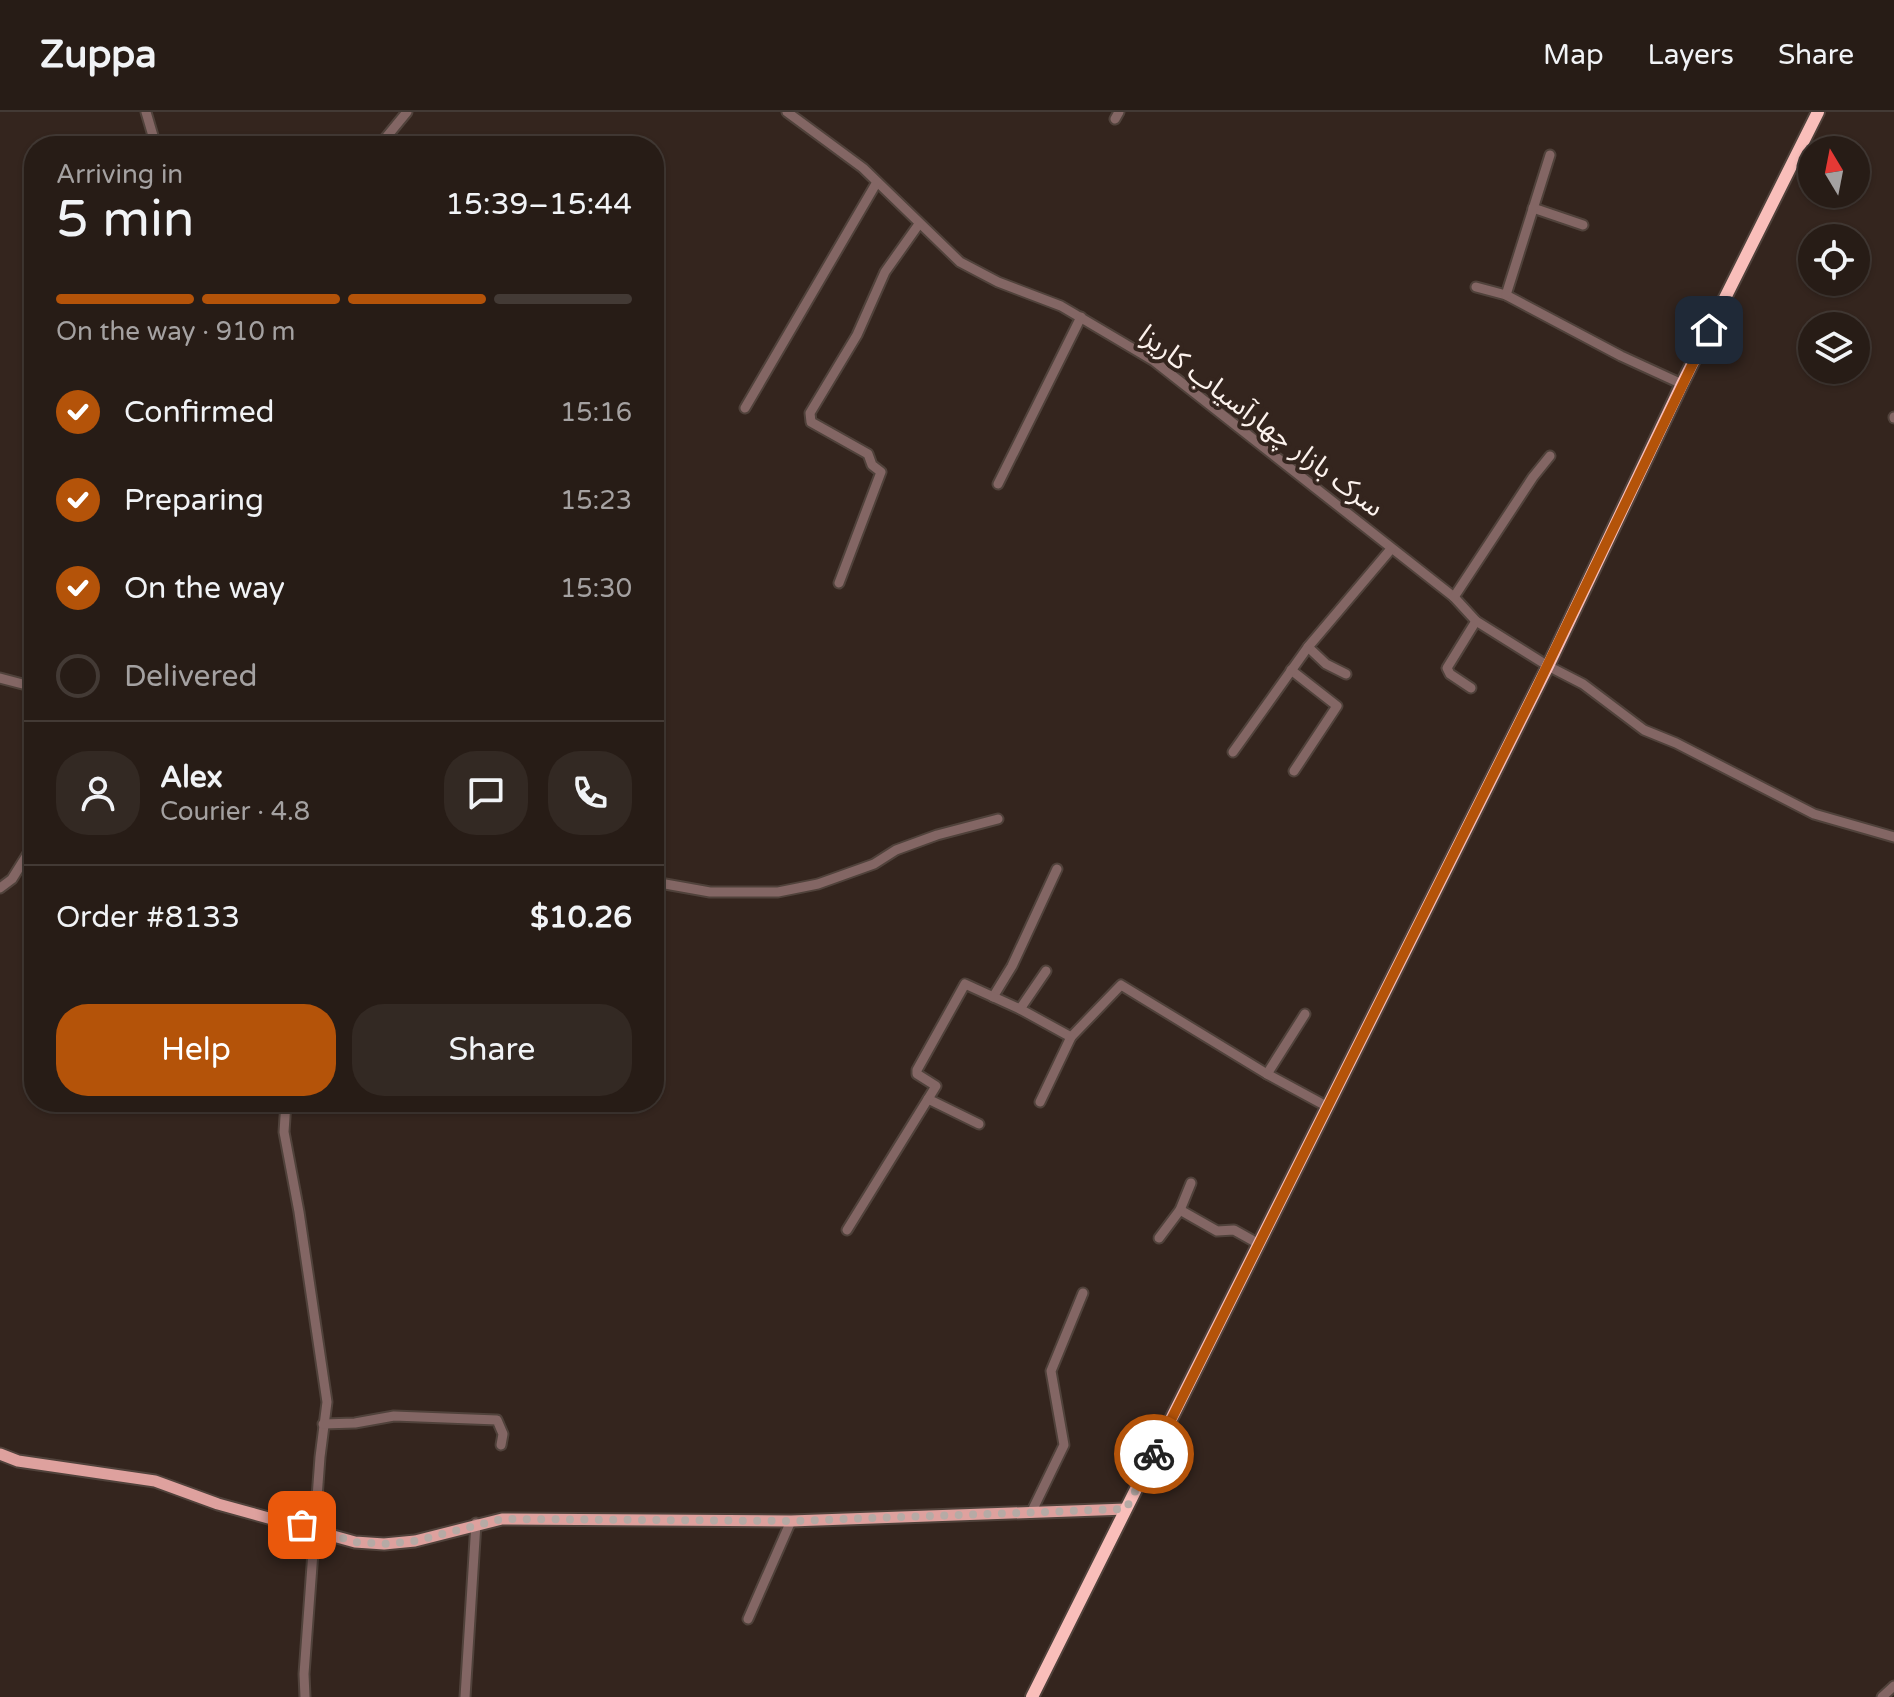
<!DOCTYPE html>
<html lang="en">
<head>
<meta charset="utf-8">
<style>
  body { margin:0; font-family:"Varela Round","Noto Sans Arabic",sans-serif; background:#332923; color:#f1f3f6; height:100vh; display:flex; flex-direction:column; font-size:30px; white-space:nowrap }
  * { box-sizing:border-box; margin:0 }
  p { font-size:26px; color:#a4a1a1 }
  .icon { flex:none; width:44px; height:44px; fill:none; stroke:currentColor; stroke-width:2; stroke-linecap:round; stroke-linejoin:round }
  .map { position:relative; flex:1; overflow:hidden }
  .details { position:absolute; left:24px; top:24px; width:640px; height:976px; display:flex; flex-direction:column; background:#271c16; border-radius:32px; box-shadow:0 2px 6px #0004,0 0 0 2px #433a35 }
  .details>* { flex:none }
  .needle { width:52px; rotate:350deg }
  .fabs { position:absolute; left:1798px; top:24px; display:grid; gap:16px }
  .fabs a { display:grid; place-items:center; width:72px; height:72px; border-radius:50%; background:#271c16; box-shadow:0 2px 6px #0004,0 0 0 2px #433a35; font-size:40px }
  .pin { position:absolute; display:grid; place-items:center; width:68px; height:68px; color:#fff; margin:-34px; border-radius:16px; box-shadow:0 4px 12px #0006 }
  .courier { position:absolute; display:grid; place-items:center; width:80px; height:80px; margin:-40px; border:6px solid #b45309; border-radius:50%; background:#fff; color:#222; box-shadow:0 2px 10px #0007 }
  .summary em { font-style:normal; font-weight:600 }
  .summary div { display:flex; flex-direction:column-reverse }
  .summary { display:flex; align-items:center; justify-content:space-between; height:136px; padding:0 32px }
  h1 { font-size:52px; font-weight:600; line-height:60px }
  .bar { display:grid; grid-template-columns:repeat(4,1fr); gap:12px 8px; align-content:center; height:96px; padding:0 32px }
  .bar i { height:10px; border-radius:6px; background:#433a35 }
  .bar .selected { background:#b45309 }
  .bar p { grid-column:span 4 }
  .line { display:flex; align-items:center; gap:20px; padding:0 32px; border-top:2px solid #433a35 }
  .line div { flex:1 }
  .round { display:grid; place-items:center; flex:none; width:84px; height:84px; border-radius:32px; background:#332923 }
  ol { padding:0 32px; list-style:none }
  li { display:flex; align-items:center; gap:24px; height:88px }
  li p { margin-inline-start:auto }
  li .icon { padding:8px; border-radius:50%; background:#b45309; color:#fff; stroke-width:4 }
  li:last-child { color:#a4a1a1 }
  li i { width:44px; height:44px; border:4px solid #433a35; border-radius:50% }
  .primary-button { display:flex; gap:16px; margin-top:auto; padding:16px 32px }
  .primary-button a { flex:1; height:92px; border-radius:32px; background:#b45309; color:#fff; font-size:32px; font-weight:600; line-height:92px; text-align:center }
  .primary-button a+a { background:#332923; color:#f1f3f6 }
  header { display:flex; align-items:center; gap:48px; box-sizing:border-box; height:112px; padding:0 40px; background:#271c16; border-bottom:2px solid #433a35 }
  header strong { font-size:38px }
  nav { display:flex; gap:44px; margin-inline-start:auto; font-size:28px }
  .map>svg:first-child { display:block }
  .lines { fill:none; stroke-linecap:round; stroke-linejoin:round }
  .minor-casing { stroke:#50423b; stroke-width:13 }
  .major-casing { stroke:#50423b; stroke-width:15 }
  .highway-casing { stroke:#50423b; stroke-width:16 }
  .minor { stroke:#836664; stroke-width:9 }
  .major { stroke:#dea19e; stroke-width:11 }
  .highway { stroke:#f9beba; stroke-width:12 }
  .done { stroke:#b6aaa5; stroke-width:8; stroke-dasharray:0 14.4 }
  .route { stroke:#b45309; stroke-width:10 }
  .labels { text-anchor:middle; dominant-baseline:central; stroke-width:8; stroke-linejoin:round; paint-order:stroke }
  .street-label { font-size:28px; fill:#fcf2ed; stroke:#34251e }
</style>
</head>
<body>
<header>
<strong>Zuppa</strong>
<nav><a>Map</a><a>Layers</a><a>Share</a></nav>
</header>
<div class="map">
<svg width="1894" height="1585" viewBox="0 0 1894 1585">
  <rect width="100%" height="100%" fill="#34251e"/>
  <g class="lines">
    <defs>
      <g id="minor">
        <path d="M146,0L156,34"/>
        <path d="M787,0L863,56L960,150L998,170L1061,194L1154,249L1454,485L1476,509L1548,554L1583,572L1644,618L1676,631L1814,702L1894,725"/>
        <path d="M1115,7L1119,0"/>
        <path d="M379,34L407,0"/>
        <path d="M1533,96L1583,113"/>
        <path d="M1476,175L1506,183L1621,244L1682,272"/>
        <path d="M1506,183L1550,43"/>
        <path d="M745,296L877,70"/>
        <path d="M1894,306V305"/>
        <path d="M998,372L1081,205"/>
        <path d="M839,471L881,360L872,353L868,342L811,310L810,301L857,223L885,160L919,112"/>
        <path d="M1454,485L1533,365L1550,344"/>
        <path d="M1308,535L1326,552L1346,562"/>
        <path d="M1291,558L1337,594L1294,659"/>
        <path d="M0,566L34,575"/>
        <path d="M1471,576L1450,562L1447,556L1476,509"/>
        <path d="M1233,640L1308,535L1391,437"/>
        <path d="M654,770L710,780H778L818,772L874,752L896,738L937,723L998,707"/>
        <path d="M0,776L12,767L34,732"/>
        <path d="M993,885L1012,854L1057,757"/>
        <path d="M1020,897L1046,859"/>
        <path d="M1267,962L1305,902"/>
        <path d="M928,987L979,1012"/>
        <path d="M286,990L284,1020L299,1100L327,1290L320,1345L304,1562L305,1585"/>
        <path d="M1040,990L1071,925L1121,873L1267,962L1328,995"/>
        <path d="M1180,1098L1217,1119L1234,1118L1259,1132"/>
        <path d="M847,1118L936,974L917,962V958L965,872L1020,897L1071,925"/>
        <path d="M1159,1126L1180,1098L1191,1071"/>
        <path d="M323,1312L355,1311L394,1304L497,1308L503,1322L501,1333"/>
        <path d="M1031,1401L1064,1333L1051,1259L1083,1181"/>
        <path d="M748,1507L791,1409"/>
        <path d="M465,1585L476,1411"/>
        <path d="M1882,1585L1894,1574"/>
      </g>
      <path id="major" d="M0,1342L18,1349L155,1369L218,1392L355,1430L384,1432L415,1429L502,1407L791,1409L1126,1397"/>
      <path id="highway" d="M1032,1585L1548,554L1682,272L1818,0"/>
    </defs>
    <!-- minor casing -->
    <use href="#minor" class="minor-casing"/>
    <!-- major casing -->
    <use href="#major" class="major-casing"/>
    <!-- highway casing -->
    <use href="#highway" class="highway-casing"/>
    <!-- minor -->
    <use href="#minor" class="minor"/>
    <!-- major -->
    <use href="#major" class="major"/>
    <!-- highway -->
    <use href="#highway" class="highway"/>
  </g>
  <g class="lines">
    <!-- done -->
    <path class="done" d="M302,1413L355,1430L384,1432L415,1429L502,1407L791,1409L1126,1397L1154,1342"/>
    <!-- route -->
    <path class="route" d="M1154,1342L1534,581L1709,218"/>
  </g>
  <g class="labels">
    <!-- street labels -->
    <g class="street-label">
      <text transform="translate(1261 309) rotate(37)">سرک بازار چهارآسیاب کاریزا</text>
    </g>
  </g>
</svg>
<div class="fabs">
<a><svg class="needle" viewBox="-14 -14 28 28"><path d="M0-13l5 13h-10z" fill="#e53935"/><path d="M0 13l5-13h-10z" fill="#a4a1a1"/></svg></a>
<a><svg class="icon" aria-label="locate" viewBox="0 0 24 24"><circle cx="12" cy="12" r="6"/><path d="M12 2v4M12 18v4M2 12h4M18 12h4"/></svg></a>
<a><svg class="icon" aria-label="layers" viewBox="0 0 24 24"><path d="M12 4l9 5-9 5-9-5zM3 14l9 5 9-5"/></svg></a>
</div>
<div class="pin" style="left:302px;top:1413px;background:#ea580c"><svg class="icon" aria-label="bag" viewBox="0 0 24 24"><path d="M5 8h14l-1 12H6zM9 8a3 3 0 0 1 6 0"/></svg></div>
<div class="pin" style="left:1709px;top:218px;background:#1f2937"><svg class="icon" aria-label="home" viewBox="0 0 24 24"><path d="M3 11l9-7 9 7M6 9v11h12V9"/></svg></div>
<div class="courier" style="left:1154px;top:1342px"><svg class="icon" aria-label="bike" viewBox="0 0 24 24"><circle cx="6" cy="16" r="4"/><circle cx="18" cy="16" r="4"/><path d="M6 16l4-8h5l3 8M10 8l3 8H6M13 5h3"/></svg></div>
<section class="details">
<div class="summary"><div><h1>5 min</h1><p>Arriving in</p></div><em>15:39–15:44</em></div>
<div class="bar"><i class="selected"></i><i class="selected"></i><i class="selected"></i><i></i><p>On the way · 910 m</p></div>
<ol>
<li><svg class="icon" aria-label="check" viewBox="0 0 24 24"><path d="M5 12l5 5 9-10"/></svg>Confirmed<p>15:16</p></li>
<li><svg class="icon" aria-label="check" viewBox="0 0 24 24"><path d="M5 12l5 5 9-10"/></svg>Preparing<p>15:23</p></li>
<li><svg class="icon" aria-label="check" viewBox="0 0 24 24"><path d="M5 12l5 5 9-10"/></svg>On the way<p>15:30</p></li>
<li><i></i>Delivered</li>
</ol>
<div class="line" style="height:144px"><a class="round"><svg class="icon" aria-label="person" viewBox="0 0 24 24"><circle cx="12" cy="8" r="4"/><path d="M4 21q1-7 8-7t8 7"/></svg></a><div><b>Alex</b><p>Courier · 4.8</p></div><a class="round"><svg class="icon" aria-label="chat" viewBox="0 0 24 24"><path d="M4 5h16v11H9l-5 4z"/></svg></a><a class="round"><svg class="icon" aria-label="phone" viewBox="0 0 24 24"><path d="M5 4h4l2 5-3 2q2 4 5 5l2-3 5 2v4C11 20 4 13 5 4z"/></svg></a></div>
<div class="line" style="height:104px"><div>Order #8133</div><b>$10.26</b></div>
<div class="primary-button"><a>Help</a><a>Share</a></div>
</section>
</div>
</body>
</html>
